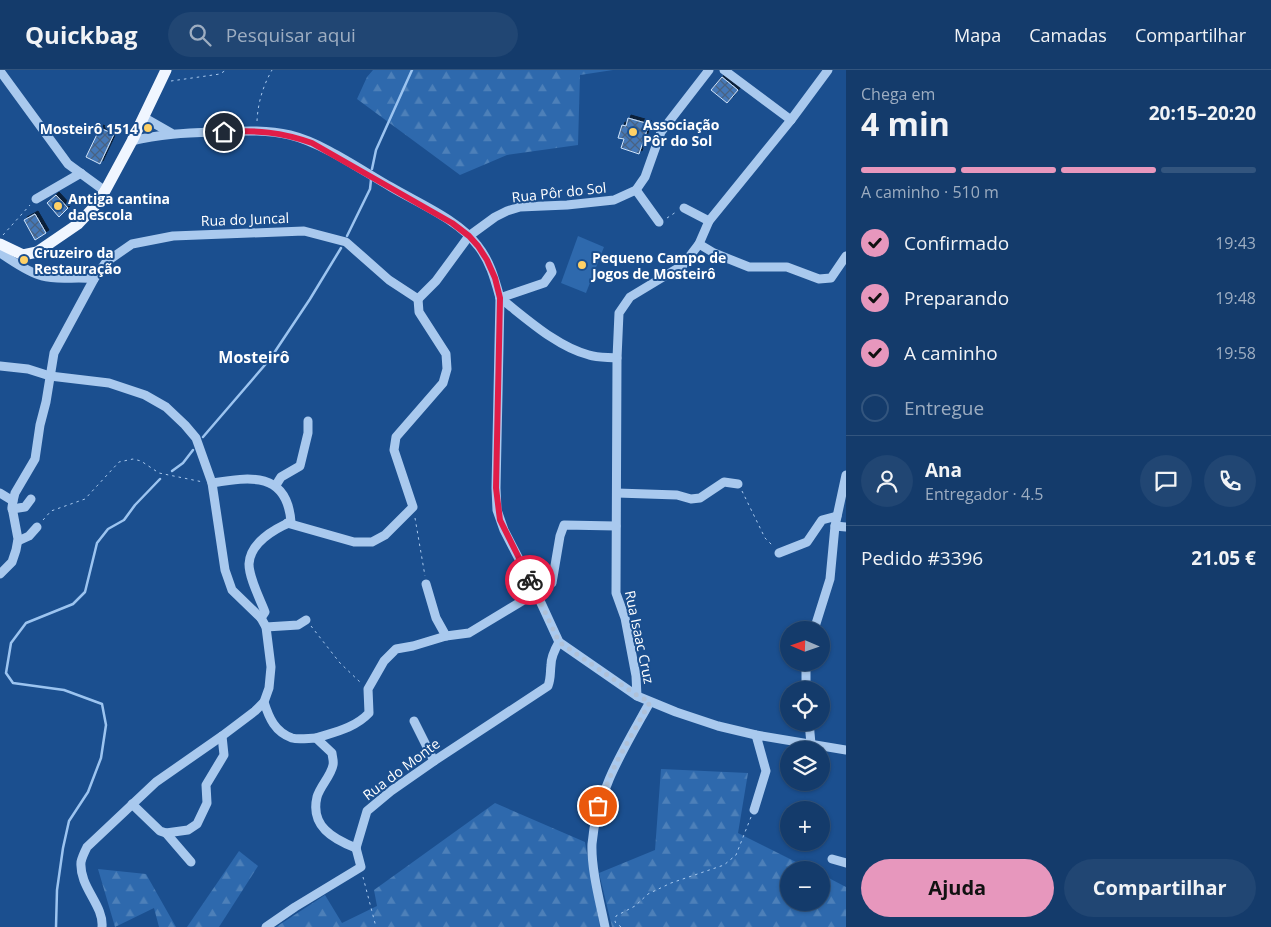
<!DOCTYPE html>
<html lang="pt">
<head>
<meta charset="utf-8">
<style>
  body { margin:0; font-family:"Open Sans",sans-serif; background:#214673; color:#f1f3f6; height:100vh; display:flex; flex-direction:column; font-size:19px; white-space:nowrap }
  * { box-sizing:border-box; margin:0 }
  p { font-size:16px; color:#9dadc1 }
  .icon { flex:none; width:28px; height:28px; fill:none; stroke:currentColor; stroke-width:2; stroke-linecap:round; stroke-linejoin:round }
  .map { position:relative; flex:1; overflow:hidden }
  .details { display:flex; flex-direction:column; background:#143b6b; width:425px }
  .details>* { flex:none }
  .needle { width:32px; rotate:272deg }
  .buttons { position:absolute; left:780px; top:551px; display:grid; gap:10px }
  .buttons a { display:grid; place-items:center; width:50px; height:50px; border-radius:50%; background:#143b6b; box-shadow:0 1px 4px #0004,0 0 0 1px #33557e; font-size:25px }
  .pin { position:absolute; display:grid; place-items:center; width:42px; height:42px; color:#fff; margin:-21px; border:2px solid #fff; border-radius:50%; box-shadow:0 1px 5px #0007 }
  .courier { position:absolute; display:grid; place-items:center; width:50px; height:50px; margin:-25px; border:4px solid #e11d48; border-radius:50%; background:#fff; color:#222; box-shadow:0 1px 6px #0007 }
  .summary em { font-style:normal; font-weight:700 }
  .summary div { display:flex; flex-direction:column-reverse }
  .summary { display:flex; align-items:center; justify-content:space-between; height:85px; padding:0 15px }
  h1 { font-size:32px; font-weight:700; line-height:38px }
  .bar { display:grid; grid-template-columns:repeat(4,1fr); gap:8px 5px; align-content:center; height:60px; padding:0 15px }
  .bar i { height:6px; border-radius:4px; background:#33557e }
  .bar .current { background:#e797bd }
  .bar p { grid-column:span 4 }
  .line { display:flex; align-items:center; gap:12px; padding:0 15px; border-top:1px solid #33557e }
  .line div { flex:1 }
  .round { display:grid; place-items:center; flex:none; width:52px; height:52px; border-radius:26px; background:#214673 }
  ol { padding:0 15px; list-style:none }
  li { display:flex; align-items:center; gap:15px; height:55px }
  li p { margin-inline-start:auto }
  li .icon { padding:5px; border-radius:50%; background:#e797bd; color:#111; stroke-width:4 }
  li:last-child { color:#9dadc1 }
  li i { width:28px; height:28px; border:2px solid #33557e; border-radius:50% }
  .primary-button { display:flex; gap:10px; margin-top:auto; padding:10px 15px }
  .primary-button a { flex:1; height:58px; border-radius:30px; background:#e797bd; color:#111; font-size:20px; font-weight:700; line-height:58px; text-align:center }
  .primary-button a+a { background:#214673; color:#f1f3f6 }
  header { display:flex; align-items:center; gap:30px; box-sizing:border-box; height:70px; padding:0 25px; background:#143b6b; border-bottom:1px solid #33557e }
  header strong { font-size:24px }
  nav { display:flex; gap:28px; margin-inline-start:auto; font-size:18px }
  .search { width:350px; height:45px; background:#214673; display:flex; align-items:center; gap:12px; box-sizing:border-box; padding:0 18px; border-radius:28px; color:#9dadc1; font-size:19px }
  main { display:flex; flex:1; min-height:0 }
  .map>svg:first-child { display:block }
  .forest { fill:url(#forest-firs) }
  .garden { fill:#2e69ad }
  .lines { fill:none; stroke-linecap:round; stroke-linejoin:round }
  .stream { stroke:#9cc4f0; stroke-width:2.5 }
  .building { fill:url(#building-cross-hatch); stroke:#cfe3fa; filter:url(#shadow) }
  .path { stroke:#a9c9ee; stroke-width:1; stroke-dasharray:2.5 4; stroke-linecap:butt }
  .minor { stroke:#a9c9ee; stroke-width:9 }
  .major { stroke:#f0f6ff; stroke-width:11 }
  .done { stroke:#afc1d8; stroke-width:5; stroke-dasharray:0 9 }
  .route { stroke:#e11d48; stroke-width:6 }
  .poi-dot { fill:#ffd166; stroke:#1b4f8f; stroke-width:2 }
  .labels { text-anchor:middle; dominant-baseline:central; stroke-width:4; stroke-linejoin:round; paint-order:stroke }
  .poi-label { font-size:14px; font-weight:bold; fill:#fff; stroke:#1b4f8f; text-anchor:start }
  .street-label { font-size:14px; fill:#fff; stroke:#1b4f8f }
  .quarter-label { font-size:16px; font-weight:bold; fill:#fff; stroke:#1b4f8f }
</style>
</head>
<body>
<header>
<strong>Quickbag</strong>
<div class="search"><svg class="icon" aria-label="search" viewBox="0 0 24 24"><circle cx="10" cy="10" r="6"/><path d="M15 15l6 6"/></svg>Pesquisar aqui</div>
<nav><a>Mapa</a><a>Camadas</a><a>Compartilhar</a></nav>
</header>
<main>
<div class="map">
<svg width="846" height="857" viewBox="0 0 846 857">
  <defs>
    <pattern id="forest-firs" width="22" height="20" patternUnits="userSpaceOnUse" patternTransform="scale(1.25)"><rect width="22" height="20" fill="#2e69ad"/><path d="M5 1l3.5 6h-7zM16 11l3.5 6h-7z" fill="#4d80b9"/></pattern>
    <pattern id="building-cross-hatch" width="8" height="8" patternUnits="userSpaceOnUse" patternTransform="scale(1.25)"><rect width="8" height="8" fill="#4478b7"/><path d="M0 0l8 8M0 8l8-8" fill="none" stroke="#486282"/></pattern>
    <filter id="shadow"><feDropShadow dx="3" dy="-3" stdDeviation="0" flood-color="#0009"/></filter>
  </defs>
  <rect width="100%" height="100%" fill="#1b4f8f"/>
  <!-- forest -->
  <g class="forest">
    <path d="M373,0H613L580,5L578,75L507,85L460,105L357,29L367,7Z"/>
    <path d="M661,699L748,703L738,763L812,800H789V832H821V804L846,817V857H612L599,803L655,780Z"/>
    <path d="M495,733L585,772L600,857H276L325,825L342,853L377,836L374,820Z"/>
    <path d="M239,781L258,796L219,857H187Z"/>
    <path d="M98,799L146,804L176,857H159L154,838L115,857Z"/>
  </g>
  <!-- garden -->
  <path class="garden" d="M578,166L604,177L586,223L561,213Z"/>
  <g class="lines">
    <!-- stream -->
    <g class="stream">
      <path d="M372,99L376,80L412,0"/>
      <path d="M347,166L370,119L371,110"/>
      <path d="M203,367L270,289L310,229L341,178"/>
      <path d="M172,401L183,393L193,380"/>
      <path d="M56,857L57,820L63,778L69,751L88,722L101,688L106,655L102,634L64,620L13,613L6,603L11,573L26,553L73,534L85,522L97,473L108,459L124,450L135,435L160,409"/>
    </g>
  </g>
  <!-- building -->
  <g class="building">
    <path d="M722,7L738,20L727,33L711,20Z"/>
    <path d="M628,48L649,54L639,84L621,78L624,69L618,68L622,55L626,56Z"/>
    <path d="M100,58L114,64L100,94L86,87Z"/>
    <path d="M56,125L68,138L59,147L47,133Z"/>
    <path d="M35,144L46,163L35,170L24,150Z"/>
  </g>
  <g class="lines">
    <!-- path -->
    <g class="path">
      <path d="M171,11L220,4L226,0"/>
      <path d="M257,51C258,32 263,16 272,0"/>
      <path d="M667,148L676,142"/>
      <path d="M3,165L30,135"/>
      <path d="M742,421L765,468L773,476"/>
      <path d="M415,448L425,506"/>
      <path d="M43,450L51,441L85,429L119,392L133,389L141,391L159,403L203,412"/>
      <path d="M311,556L340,593L361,613"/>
      <path d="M363,807L376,857"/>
      <path d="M621,857L615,852L616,846L635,836L648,824L671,813L724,795L736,785L751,747"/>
    </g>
    <!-- minor -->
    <g class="minor">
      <path d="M724,0L791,50"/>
      <path d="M0,1L68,94L105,121"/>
      <path d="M143,47L171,63"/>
      <path d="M132,71C159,64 186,63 214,62C240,61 265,59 290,65C323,73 361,100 391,117C418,133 459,150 478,176C490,191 495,210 500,228L496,418L497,440L504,460L536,522L559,572L637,626L676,642L718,656L756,665L846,680"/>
      <path d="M636,120L659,152"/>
      <path d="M36,129L81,103"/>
      <path d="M684,138L709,151"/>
      <path d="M699,174L714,183L749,197H787L819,209L831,208L846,186"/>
      <path d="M0,183C13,191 27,202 42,206C59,211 77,206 94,209"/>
      <path d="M500,228C526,248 557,277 589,285C598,288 608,287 617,288"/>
      <path d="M500,228L544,213L552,202L550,196"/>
      <path d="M418,229L436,211L469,166L495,147L507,141L520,137L567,135L614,130L636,120L645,107L661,62L709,0"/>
      <path d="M0,296L28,299L50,306L109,313L145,325L166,337L185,355L196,368L212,413L225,500L232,520L261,548L266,557L271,597L269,618L264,632L255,641L222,666L156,712L87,777C85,781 82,787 81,792C79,817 104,835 102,857"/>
      <path d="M212,413C250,407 287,401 291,452C274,459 250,473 249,494C249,508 260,529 265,542L261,548"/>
      <path d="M276,415L281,407L300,396L308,363V351"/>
      <path d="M0,423L13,431"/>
      <path d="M617,423L677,425L691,429L700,428L724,412L738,414"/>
      <path d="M12,439L25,437L31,429"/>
      <path d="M287,453L354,472H372L385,465L413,437L394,380L396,367L443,313L447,299L446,284L419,242L418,229"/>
      <path d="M835,456L846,457"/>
      <path d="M18,471L29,466L37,457"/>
      <path d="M779,483L807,472L822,450L837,446"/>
      <path d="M0,504L12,492L16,480L18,469L12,437L13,431L15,423L35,389L40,355L46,332L54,283L94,209L106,192L132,174L173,166L304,161L346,172L389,210L418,229"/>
      <path d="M426,514L436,548L446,566"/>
      <path d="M266,557L298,555L306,550"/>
      <path d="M814,560L830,509L835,456L846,405"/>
      <path d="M806,592V620"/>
      <path d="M637,626L636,606L625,548L616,523L617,288L619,243L630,227L683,195L699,174L709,151L791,50L828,0"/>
      <path d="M264,632C269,648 275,662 292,668C299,670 309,668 316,668L332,683C332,686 334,691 333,695C331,706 320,716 317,727C310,756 333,769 356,778"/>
      <path d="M414,651L434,691"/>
      <path d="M809,652L811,674"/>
      <path d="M316,668C335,662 355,658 369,643L368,619L384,591L396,579L413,576L446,566L469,563L552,513L560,466L564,455L616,456"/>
      <path d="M132,734L160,761L166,763L188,760L197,754L207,733L206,715L224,685L222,666"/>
      <path d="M754,740L766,701L756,665"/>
      <path d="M166,763L191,792"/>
      <path d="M356,778L367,741L391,721L434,691L548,616C551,608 550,603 551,595C551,587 555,579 559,572"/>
      <path d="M832,789L846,793"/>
      <path d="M266,857L295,837L361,797L356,778"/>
      <path d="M605,857C600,832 591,799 592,774C596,722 625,677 650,632"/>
    </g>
    <!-- major -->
    <path class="major" d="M0,174L23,185L37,182L78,154L95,136L105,121L132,71L166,0"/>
  </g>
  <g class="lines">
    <!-- done -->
    <path class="done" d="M530,510L559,572L638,626L650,632L616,693L598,736"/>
    <!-- route -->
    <path class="route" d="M224,62C257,60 281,62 312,73L452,153L469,166L478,176L487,190L495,208L500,228L496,418L500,450L530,510"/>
  </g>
  <!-- markers -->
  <g class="poi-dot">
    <circle cx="148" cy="58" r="5"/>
    <circle cx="633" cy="62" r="5"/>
    <circle cx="58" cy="136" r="5"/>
    <circle cx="24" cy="190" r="5"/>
    <circle cx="582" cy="195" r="5"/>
  </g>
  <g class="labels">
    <!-- poi labels -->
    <g class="poi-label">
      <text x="643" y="54">Associação<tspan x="643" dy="16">Pôr do Sol</tspan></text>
      <text x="138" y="58" text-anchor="end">Mosteirô 1514</text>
      <text x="68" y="128">Antiga cantina<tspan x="68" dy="16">da escola</tspan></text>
      <text x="34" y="182">Cruzeiro da<tspan x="34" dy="16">Restauração</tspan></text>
      <text x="592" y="187">Pequeno Campo de<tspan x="592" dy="16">Jogos de Mosteirô</tspan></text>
    </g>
    <!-- street labels -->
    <g class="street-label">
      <text transform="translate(559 122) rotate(-6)">Rua Pôr do Sol</text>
      <text transform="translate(245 149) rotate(-2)">Rua do Juncal</text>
      <text transform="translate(640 567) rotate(78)">Rua Isaac Cruz</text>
      <text transform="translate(401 699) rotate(-37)">Rua do Monte</text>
    </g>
    <!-- quarter labels -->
    <g class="quarter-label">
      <text x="254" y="287">Mosteirô</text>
    </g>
  </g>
</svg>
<div class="buttons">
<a><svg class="needle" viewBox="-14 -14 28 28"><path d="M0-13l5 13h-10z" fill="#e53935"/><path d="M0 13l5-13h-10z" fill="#9dadc1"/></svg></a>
<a><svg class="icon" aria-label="locate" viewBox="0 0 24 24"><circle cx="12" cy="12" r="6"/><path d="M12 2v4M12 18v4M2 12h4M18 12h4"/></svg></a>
<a><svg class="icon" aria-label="layers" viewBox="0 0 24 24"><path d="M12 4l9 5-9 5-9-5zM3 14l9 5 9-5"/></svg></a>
<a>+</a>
<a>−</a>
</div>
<div class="pin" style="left:598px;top:736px;background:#ea580c"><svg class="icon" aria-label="bag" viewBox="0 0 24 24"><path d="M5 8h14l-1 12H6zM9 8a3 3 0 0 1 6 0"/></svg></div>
<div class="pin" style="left:224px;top:62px;background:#1f2937"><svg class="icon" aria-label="home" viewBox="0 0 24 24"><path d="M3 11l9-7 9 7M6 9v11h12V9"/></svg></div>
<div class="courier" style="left:530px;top:510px"><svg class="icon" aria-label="bike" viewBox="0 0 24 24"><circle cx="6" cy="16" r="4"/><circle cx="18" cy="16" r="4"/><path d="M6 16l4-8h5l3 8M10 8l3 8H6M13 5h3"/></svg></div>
</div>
<section class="details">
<div class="summary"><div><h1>4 min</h1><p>Chega em</p></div><em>20:15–20:20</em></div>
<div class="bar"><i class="current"></i><i class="current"></i><i class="current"></i><i></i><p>A caminho · 510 m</p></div>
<ol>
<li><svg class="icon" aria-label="check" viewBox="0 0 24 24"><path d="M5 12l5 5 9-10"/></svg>Confirmado<p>19:43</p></li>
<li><svg class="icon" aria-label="check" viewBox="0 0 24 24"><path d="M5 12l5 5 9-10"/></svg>Preparando<p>19:48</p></li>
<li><svg class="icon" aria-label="check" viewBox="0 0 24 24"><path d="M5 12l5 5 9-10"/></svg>A caminho<p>19:58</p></li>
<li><i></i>Entregue</li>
</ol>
<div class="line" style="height:90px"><a class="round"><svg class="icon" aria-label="person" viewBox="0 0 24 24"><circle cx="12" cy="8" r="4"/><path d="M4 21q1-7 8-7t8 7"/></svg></a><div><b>Ana</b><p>Entregador · 4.5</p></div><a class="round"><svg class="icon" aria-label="chat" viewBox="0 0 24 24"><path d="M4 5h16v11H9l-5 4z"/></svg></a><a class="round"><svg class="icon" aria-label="phone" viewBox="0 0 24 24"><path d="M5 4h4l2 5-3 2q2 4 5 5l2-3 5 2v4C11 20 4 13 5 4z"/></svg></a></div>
<div class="line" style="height:65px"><div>Pedido #3396</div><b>21.05 €</b></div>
<div class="primary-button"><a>Ajuda</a><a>Compartilhar</a></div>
</section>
</main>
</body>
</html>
